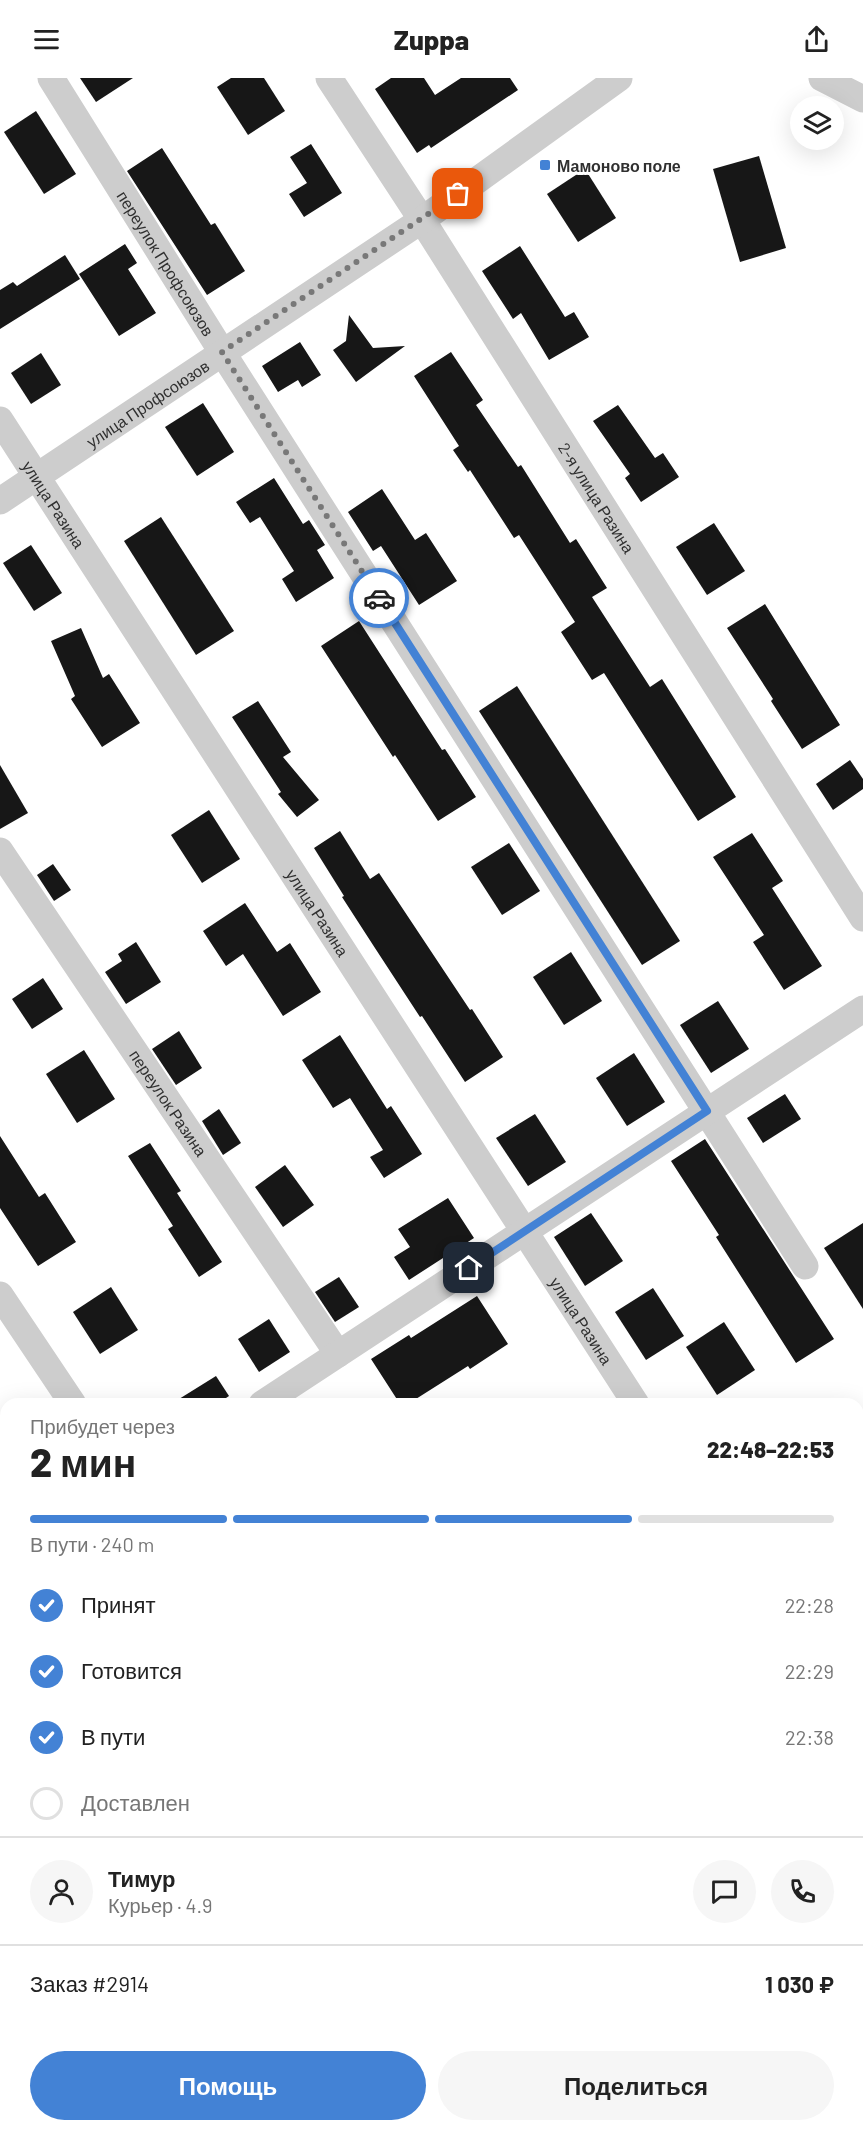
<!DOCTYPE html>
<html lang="ru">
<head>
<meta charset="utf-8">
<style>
  body { margin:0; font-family:Barlow,sans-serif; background:#f6f6f6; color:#222; height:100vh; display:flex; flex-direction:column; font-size:22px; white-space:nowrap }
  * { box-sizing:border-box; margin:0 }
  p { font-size:20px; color:#767676 }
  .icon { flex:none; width:33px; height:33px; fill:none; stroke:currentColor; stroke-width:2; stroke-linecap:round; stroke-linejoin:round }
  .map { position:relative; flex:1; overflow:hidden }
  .panel { position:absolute; left:0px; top:1320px; width:864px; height:734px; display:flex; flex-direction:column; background:#fff; border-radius:18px 18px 0 0; box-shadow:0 6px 24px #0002 }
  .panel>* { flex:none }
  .controls { position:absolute; left:790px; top:18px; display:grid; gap:12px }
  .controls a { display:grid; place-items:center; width:54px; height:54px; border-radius:50%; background:#fff; box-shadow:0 6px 24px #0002; font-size:30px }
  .pin { position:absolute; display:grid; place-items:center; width:51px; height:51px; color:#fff; margin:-26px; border-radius:12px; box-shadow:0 3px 9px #0006 }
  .courier { position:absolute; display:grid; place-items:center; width:60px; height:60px; margin:-30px; border:4px solid #4382d5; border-radius:50%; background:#fff; color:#222; box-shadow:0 2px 8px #0007 }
  .overview em { font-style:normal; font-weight:800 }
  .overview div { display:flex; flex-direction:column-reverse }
  .overview { display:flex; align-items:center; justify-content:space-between; height:102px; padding:0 30px }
  h1 { font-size:39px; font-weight:800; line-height:45px }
  .bar { display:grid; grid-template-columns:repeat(4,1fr); gap:9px 6px; align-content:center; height:72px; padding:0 30px }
  .bar i { height:8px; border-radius:4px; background:#e0e0e0 }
  .bar .active { background:#4382d5 }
  .bar p { grid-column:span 4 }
  .line { display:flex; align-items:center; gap:15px; padding:0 30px; border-top:2px solid #e0e0e0 }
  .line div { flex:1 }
  .round { display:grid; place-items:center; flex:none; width:63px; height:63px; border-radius:32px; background:#f6f6f6 }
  ol { padding:0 30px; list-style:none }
  li { display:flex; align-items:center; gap:18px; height:66px }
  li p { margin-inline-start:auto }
  li .icon { padding:6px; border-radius:50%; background:#4382d5; color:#fff; stroke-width:4 }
  li:last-child { color:#767676 }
  li i { width:33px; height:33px; border:3px solid #e0e0e0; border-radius:50% }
  .action { display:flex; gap:12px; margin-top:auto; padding:12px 30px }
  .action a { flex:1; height:69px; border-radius:36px; background:#4382d5; color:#fff; font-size:24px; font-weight:800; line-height:69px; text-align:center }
  .action a+a { background:#f6f6f6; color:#222 }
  header { display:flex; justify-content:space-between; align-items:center; height:78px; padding:0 30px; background:#fff; font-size:27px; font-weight:800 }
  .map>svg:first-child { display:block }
  .building { fill:#171717 }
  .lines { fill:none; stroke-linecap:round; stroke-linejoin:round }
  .minor { stroke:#cdcdcd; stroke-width:27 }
  .done { stroke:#787878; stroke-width:6; stroke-dasharray:0 10.8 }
  .route { stroke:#4382d5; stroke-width:8 }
  .poi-dot { fill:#4382d5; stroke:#fff; stroke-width:2 }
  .labels { text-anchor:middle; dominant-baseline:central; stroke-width:6; stroke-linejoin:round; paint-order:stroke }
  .poi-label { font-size:16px; font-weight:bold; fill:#303030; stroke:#fff; text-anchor:start }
  .street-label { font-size:16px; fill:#303030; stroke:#fff }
</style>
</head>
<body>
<header><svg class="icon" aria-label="menu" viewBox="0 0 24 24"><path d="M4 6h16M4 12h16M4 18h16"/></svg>Zuppa<svg class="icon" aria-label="share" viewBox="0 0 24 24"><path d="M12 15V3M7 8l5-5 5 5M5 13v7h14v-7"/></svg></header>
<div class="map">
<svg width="863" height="2053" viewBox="0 0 863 2053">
  <rect width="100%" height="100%" fill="#fff"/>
  <!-- building -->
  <g class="building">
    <path d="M80,0H133L96,24Z"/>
    <path d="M231,0H264L285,33L248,57L217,9Z"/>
    <path d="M391,0H424L435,17L461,0H510L518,12L431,70L429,67L417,75L375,11Z"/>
    <path d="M36,33L76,96L44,116L4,54Z"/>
    <path d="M311,66L342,115L304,139L289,116L307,105L290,79Z"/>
    <path d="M162,70L211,147L215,145L245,193L207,217L127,93Z"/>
    <path d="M759,78L786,170L740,184L713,91Z"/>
    <path d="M585,91L616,140L578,164L547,116Z"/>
    <path d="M125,166L137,185L128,191L156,235L119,258L79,196Z"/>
    <path d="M520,168L565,239L574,234L589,259L549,282L521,235L513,241L482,193Z"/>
    <path d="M65,177L80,201L0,251V212L13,204L17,208Z"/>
    <path d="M349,237L373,270L405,268L356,304L333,272L346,263Z"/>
    <path d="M300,264L321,297L302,309L298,302L278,314L262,288Z"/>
    <path d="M451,274L483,322L476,327L518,389L521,387L570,465L576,461L607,510L592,519L650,609L662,601L736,719L698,743L604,595L592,602L561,554L575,544L519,457L514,460L470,392L468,394L453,372L459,368L414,298Z"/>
    <path d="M41,275L61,307L31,326L11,295Z"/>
    <path d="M203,325L234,374L197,398L165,349Z"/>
    <path d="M618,327L655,380L663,375L679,399L641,424L625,400L630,396L593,343Z"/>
    <path d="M274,400L303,446L309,442L325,467L317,472L334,500L296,524L282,501L294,493L260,439L250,445L236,424Z"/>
    <path d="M382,411L415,462L426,455L457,503L419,527L381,468L373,473L348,434Z"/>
    <path d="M161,439L234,553L196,577L124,463Z"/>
    <path d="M714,445L745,493L707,517L676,469Z"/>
    <path d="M31,467L62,515L34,533L3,485Z"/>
    <path d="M765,526L840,647L802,671L771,623L773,621L727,550Z"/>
    <path d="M359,543L442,672L445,671L476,719L438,743L395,677L393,679L321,568Z"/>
    <path d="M81,550L103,600L109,596L140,645L102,669L71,621L75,618L51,563Z"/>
    <path d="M517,608L680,863L642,887L479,633Z"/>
    <path d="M258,623L291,674L283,679L319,722L297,739L278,716L281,714L232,639Z"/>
    <path d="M850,682L863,701V711L833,732L816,706Z"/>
    <path d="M0,687L28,735L0,751Z"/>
    <path d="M209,732L240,781L202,805L171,757Z"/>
    <path d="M340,753L370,801L379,795L470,932L472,931L503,979L465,1004L422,938L420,939L373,867L342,819L344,818L314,770Z"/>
    <path d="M752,755L783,803L772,810L822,888L784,912L753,864L764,857L713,779Z"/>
    <path d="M509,765L540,813L502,837L471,789Z"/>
    <path d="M53,786L71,812L54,823L37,797Z"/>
    <path d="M245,825L277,874L290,865L321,914L283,938L243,876L226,888L203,853Z"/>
    <path d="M136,864L161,904L126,926L105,894L122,883L118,876Z"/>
    <path d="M571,874L602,923L564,947L533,899Z"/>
    <path d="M43,900L63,931L32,951L12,921Z"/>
    <path d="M718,923L749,971L711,995L680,947Z"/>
    <path d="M179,953L202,990L176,1007L152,971Z"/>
    <path d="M340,957L387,1031L391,1028L422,1076L384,1100L370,1079L383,1072L350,1020L333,1030L302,982Z"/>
    <path d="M84,972L115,1021L77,1045L46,996Z"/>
    <path d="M634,975L665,1024L627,1048L596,1000Z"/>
    <path d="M785,1016L801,1041L763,1065L747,1040Z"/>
    <path d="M219,1031L241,1065L223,1077L202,1043Z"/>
    <path d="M535,1036L566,1084L528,1108L496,1060Z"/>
    <path d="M0,1058L39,1119L45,1115L76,1164L38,1188L0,1130Z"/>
    <path d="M705,1061L834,1261L796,1285L716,1159L719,1157L671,1083Z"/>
    <path d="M150,1065L181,1113L177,1115L222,1184L199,1199L168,1151L173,1148L128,1078Z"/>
    <path d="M285,1087L314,1127L283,1149L255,1109Z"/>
    <path d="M448,1120L474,1160L409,1202L394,1179L410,1169L398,1151Z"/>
    <path d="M591,1135L623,1183L585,1208L554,1159Z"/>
    <path d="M863,1145V1231L824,1170Z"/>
    <path d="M339,1199L359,1229L335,1244L315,1214Z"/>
    <path d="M111,1209L138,1252L100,1276L73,1234Z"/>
    <path d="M653,1210L684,1258L646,1282L615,1234Z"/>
    <path d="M477,1218L508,1266L470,1291L468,1288L408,1326H400L371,1281L409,1257L411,1260Z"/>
    <path d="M269,1241L290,1274L259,1294L238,1261Z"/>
    <path d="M724,1244L755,1292L717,1317L686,1269Z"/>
    <path d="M216,1298L229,1318L217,1326H171Z"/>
  </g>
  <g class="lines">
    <!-- minor -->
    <g class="minor">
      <path id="s1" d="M51,0L222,274L805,1188"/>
      <path id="s2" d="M329,0L422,142L863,840"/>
      <path d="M822,0L863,21"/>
      <path id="s3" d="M0,342L636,1326"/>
      <path id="s4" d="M0,423L422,142L619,0"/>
      <path id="s5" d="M0,773L338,1276"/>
      <path d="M0,1217L73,1326"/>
      <path d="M262,1326L863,931"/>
      <path d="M0,1497L6,1493"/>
      <path d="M858,1578L863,1579"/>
      <path d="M858,1610L863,1606"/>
      <path d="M0,2048L6,2044"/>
      <path d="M453,2048L459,2053"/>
    </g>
  </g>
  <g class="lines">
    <!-- done -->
    <path class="done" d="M379,520L222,274L458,116"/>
    <!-- route -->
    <path class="route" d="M379,520L707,1033L469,1190"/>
  </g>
  <!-- markers -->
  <rect class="poi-dot" x="539" y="81" width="12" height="12" rx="3"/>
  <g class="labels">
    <!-- poi labels -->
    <g class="poi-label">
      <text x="557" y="87">Мамоново поле</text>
    </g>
    <!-- street labels -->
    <g class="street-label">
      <text stroke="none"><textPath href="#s1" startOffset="218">переулок Профсоюзов</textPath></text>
      <text stroke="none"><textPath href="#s4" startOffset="177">улица Профсоюзов</textPath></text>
      <text stroke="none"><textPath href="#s2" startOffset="498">2-я улица Разина</textPath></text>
      <text stroke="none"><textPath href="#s3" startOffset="100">улица Разина</textPath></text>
      <text stroke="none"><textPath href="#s3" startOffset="586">улица Разина</textPath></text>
      <text stroke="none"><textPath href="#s5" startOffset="303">переулок Разина</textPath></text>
      <text stroke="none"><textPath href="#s3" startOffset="1072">улица Разина</textPath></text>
    </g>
  </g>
</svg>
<div class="controls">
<a><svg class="icon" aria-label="layers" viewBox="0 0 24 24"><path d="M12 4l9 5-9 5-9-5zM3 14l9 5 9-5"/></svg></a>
</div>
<div class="pin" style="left:458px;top:116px;background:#ea580c"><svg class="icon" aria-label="bag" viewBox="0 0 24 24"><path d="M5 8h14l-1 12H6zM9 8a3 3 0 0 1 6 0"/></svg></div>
<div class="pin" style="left:469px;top:1190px;background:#1f2937"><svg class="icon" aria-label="home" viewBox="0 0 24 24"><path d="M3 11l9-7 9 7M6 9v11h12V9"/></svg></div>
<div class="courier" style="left:379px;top:520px"><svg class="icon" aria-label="car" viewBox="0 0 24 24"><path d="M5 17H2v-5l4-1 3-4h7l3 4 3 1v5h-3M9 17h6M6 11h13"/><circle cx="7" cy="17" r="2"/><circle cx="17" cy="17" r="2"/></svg></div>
<section class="panel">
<div class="overview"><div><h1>2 мин</h1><p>Прибудет через</p></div><em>22:48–22:53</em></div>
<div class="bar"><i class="active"></i><i class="active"></i><i class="active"></i><i></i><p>В пути · 240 m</p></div>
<ol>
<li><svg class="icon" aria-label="check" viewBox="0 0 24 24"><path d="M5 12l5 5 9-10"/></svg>Принят<p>22:28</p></li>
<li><svg class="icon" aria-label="check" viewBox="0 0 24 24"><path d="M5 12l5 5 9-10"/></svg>Готовится<p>22:29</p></li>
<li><svg class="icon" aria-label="check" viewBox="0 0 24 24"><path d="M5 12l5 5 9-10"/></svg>В пути<p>22:38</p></li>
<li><i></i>Доставлен</li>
</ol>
<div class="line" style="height:108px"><a class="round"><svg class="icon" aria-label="person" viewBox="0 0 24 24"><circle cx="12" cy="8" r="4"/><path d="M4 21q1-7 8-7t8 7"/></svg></a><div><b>Тимур</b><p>Курьер · 4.9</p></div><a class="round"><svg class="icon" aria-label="chat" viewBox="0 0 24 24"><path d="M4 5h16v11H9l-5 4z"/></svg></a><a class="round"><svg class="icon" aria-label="phone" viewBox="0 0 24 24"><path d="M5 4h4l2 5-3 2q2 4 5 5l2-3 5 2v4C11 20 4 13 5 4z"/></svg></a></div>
<div class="line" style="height:78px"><div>Заказ #2914</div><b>1 030 ₽</b></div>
<div class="action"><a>Помощь</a><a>Поделиться</a></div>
</section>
</div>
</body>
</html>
